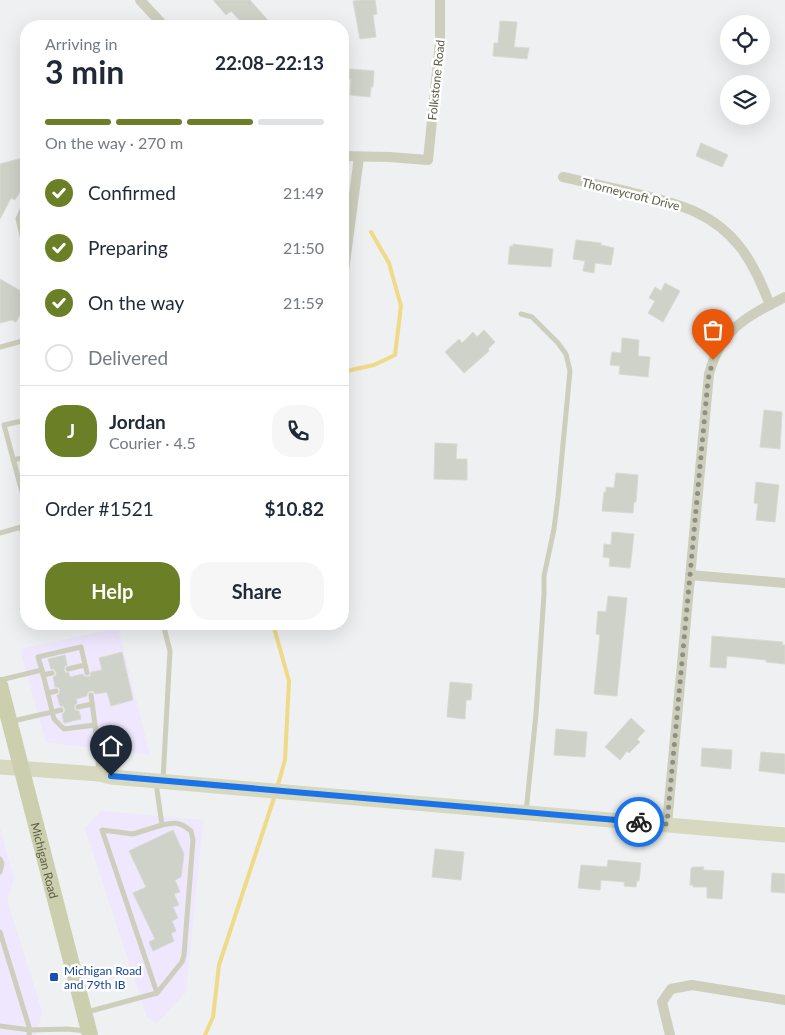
<!DOCTYPE html>
<html lang="en">
<head>
<meta charset="utf-8">
<style>
  body { margin:0; font-family:Lato,sans-serif; background:#f6f6f7; color:#1f2937; height:100vh; display:flex; flex-direction:column; font-size:19px; white-space:nowrap }
  * { box-sizing:border-box; margin:0 }
  p { font-size:16px; color:#747a83 }
  .icon { flex:none; width:28px; height:28px; fill:none; stroke:currentColor; stroke-width:2; stroke-linecap:round; stroke-linejoin:round }
  .map { position:relative; flex:1; overflow:hidden }
  .drawer { position:absolute; left:20px; top:20px; width:329px; height:610px; display:flex; flex-direction:column; background:#fff; border-radius:20px; box-shadow:0 5px 20px #0002 }
  .drawer>* { flex:none }
  .buttons { position:absolute; left:720px; top:15px; display:grid; gap:10px }
  .buttons a { display:grid; place-items:center; width:50px; height:50px; border-radius:50%; background:#fff; box-shadow:0 5px 20px #0002; font-size:25px }
  .pin { position:absolute; display:grid; place-items:center; width:42px; height:42px; color:#fff; margin:-51px -21px; border-radius:50% 50% 50% 0; rotate:-45deg; box-shadow:0 0 5px #0007 }
  .pin .icon { rotate:45deg }
  .courier { position:absolute; display:grid; place-items:center; width:50px; height:50px; margin:-25px; border:4px solid #1a73e8; border-radius:50%; background:#fff; color:#222; box-shadow:0 1px 6px #0007 }
  .head em { font-style:normal; font-weight:700 }
  .head div { display:flex; flex-direction:column-reverse }
  .head { display:flex; align-items:center; justify-content:space-between; height:85px; padding:0 25px }
  h1 { font-size:32px; font-weight:700; line-height:38px }
  .bar { display:grid; grid-template-columns:repeat(4,1fr); gap:8px 5px; align-content:center; height:60px; padding:0 25px }
  .bar i { height:6px; border-radius:4px; background:#e0e1e3 }
  .bar .active { background:#6a7f26 }
  .bar p { grid-column:span 4 }
  .line { display:flex; align-items:center; gap:12px; padding:0 25px; border-top:1px solid #e0e1e3 }
  .line div { flex:1 }
  .round { display:grid; place-items:center; flex:none; width:52px; height:52px; border-radius:20px; background:#f6f6f7 }
  ol { padding:0 25px; list-style:none }
  li { display:flex; align-items:center; gap:15px; height:55px }
  li p { margin-inline-start:auto }
  li .icon { padding:5px; border-radius:50%; background:#6a7f26; color:#fff; stroke-width:4 }
  li:last-child { color:#747a83 }
  li i { width:28px; height:28px; border:2px solid #e0e1e3; border-radius:50% }
  .button { display:flex; gap:10px; margin-top:auto; padding:10px 25px }
  .button a { flex:1; height:58px; border-radius:20px; background:#6a7f26; color:#fff; font-size:20px; font-weight:700; line-height:58px; text-align:center }
  .button a+a { background:#f6f6f7; color:#1f2937 }
  .map>svg:first-child { display:block }
  .commercial { fill:#eee7fd }
  .lines { fill:none; stroke-linecap:round; stroke-linejoin:round }
  .stream { stroke:#efda87; stroke-width:4 }
  .building { fill:#cfd2c8; stroke:#d8dad2 }
  .lane { stroke:#cdcebc; stroke-width:5 }
  .street { stroke:#cdcebc; stroke-width:10 }
  .secondary { stroke:#d6d8c0; stroke-width:15 }
  .primary { stroke:#cccfad; stroke-width:16 }
  .done { stroke:#8e9082; stroke-width:5; stroke-dasharray:0 9 }
  .route { stroke:#1a73e8; stroke-width:6 }
  .transit-dot { fill:#1a4fb4; stroke:#fff; stroke-width:2 }
  .labels { text-anchor:middle; dominant-baseline:central; stroke-width:5; stroke-linejoin:round; paint-order:stroke }
  .street-label { font-size:12px; fill:#5b5d46; stroke:#fff }
  .transit-label { font-size:12px; fill:#164399; stroke:#fff; text-anchor:start }
</style>
</head>
<body>
<div class="map">
<svg width="785" height="1035" viewBox="0 0 785 1035">
  <rect width="100%" height="100%" fill="#eef0f1"/>
  <!-- commercial -->
  <g class="commercial">
    <path d="M118,628L150,755L46,742L20,649Z"/>
    <path d="M101,811L203,820L186,992L157,1023L147,1017L85,828Z"/>
    <path d="M0,828L14,879L7,900L42,1012L36,1035H0Z"/>
  </g>
  <g class="lines">
    <!-- stream -->
    <g class="stream">
      <path d="M342,372L374,365L395,355L401,306L389,263L371,232"/>
      <path d="M273,624L289,681L285,760L277,788"/>
      <path d="M205,1035L213,1017L219,965L275,795"/>
    </g>
  </g>
  <!-- building -->
  <g class="building">
    <path d="M213,0H250L273,26H245L231,11L226,15Z"/>
    <path d="M361,0H375L377,14L373,15L376,37L360,39L353,1Z"/>
    <path d="M500,21L517,22L514,47L529,48L527,59L493,56L494,43H498Z"/>
    <path d="M350,69L374,71L373,87H371L370,97L350,95L351,79H349Z"/>
    <path d="M701,143L728,155L722,167L696,156Z"/>
    <path d="M26,157V190L20,192L15,200L11,198L0,219V164Z"/>
    <path d="M576,240L601,243V245L614,248L611,265L595,263L594,273L583,271L585,261L573,259Z"/>
    <path d="M513,244L553,249L551,267L508,264L510,246H513Z"/>
    <path d="M0,279L26,294V304L16,322L12,320L0,323Z"/>
    <path d="M665,283L680,291L663,322L648,313L655,301L649,298L655,287L661,291Z"/>
    <path d="M484,330L495,342L488,349L489,351L464,373L445,352L459,339L462,343L473,332L477,337Z"/>
    <path d="M622,338L639,340L638,356L650,357L648,377L619,374L620,366L610,365L612,352L621,353Z"/>
    <path d="M764,410L782,412L780,449L760,447Z"/>
    <path d="M435,443L457,444L456,459H467V480L434,479Z"/>
    <path d="M616,473L638,475L636,502H634L633,513L602,511L604,492H606V487L614,488Z"/>
    <path d="M756,482L779,485L775,522L756,520L758,504L754,503Z"/>
    <path d="M612,532L634,534L630,568L609,566L610,558L603,557L604,544L611,545Z"/>
    <path d="M608,596L627,598L617,696L594,694L600,635L596,634L598,611L606,612Z"/>
    <path d="M712,636L783,642L782,645H785V664L766,662V660L727,656L726,668L710,667Z"/>
    <path d="M122,652L133,700L111,706L107,692L95,694L93,691H90L87,693V696L76,699L77,703L74,706L75,710L79,711L81,719L64,723L62,714L65,712V709L63,706H60L57,695L59,694L60,690L59,688L55,687L53,677L56,675V672L54,669H51L48,659L65,655L67,665L65,666L64,670L65,672L69,673L70,677L83,674L84,676L88,677L90,676L91,672L102,670L99,658Z"/>
    <path d="M450,682L472,684L471,700H466L465,719L447,717Z"/>
    <path d="M631,718L645,731L637,739L640,742L629,753L627,751L620,760L605,747Z"/>
    <path d="M556,729L587,732L585,757L554,755Z"/>
    <path d="M702,748L732,750L731,769L701,766Z"/>
    <path d="M761,752L785,754V774L759,771Z"/>
    <path d="M173,830L184,854L181,877L175,880L180,892L174,894L179,905L173,907L178,918L172,921L176,931L171,933L174,941L153,951L149,942L155,939L133,893L146,887L129,851Z"/>
    <path d="M435,849L464,852L461,880L432,877Z"/>
    <path d="M608,860L641,863L639,881H637L636,887L624,886L625,882L601,880L600,890L578,888L581,865L607,867Z"/>
    <path d="M693,867H704L703,870L724,871L722,899L707,898V887H693V885H690L691,868H692Z"/>
    <path d="M772,873L785,874V893L771,892Z"/>
  </g>
  <g class="lines">
    <!-- lane -->
    <g class="lane">
      <path d="M26,205H24L18,219L26,252"/>
      <path d="M521,314L532,317L558,343L566,354L570,371L558,497L554,529L544,576V594L536,714L526,812"/>
      <path d="M0,347L26,340"/>
      <path d="M26,420L4,425L22,492L26,491"/>
      <path d="M13,460L26,457"/>
      <path d="M0,533L21,527L26,548"/>
      <path d="M68,669L85,665"/>
      <path d="M42,670L38,657L81,647L87,673"/>
      <path d="M43,675L52,673"/>
      <path d="M0,680L42,670L54,719L64,729L95,725L99,773"/>
      <path d="M48,693L56,691"/>
      <path d="M91,695L95,725"/>
      <path d="M78,707L92,704"/>
      <path d="M13,721L61,710"/>
      <path d="M163,780L170,651L163,624"/>
      <path d="M0,859L2,864L0,872"/>
      <path d="M0,932L30,1030L29,1035"/>
      <path d="M157,993L182,962L184,955L193,840L191,831C180,822 176,822 162,825"/>
      <path d="M87,1012L157,993L102,830L133,834L162,825L156,783"/>
      <path d="M0,1026L30,1030L67,1029L87,1031"/>
    </g>
    <!-- street -->
    <g class="street">
      <path d="M140,0L164,26"/>
      <path d="M342,156L389,157L428,160L440,42V0"/>
      <path d="M563,177C585,182 608,187 630,192C674,203 711,210 740,247C754,265 762,285 770,305"/>
      <path d="M342,286L359,157"/>
      <path d="M690,575L785,583"/>
      <path d="M667,824L709,374C721,329 746,317 785,297"/>
      <path d="M670,1035L662,1002L671,989L692,985L785,1000"/>
    </g>
    <!-- secondary -->
    <path class="secondary" d="M0,767L99,774L111,777L785,835"/>
    <!-- primary -->
    <path class="primary" id="s1" d="M0,685L90,1035"/>
  </g>
  <g class="lines">
    <!-- done -->
    <path class="done" d="M639,822L667,824L708,380L713,360"/>
    <!-- route -->
    <path class="route" d="M111,776L639,822"/>
  </g>
  <!-- markers -->
  <rect class="transit-dot" x="49" y="972" width="10" height="10" rx="2.5"/>
  <g class="labels">
    <!-- street labels -->
    <g class="street-label">
      <text transform="translate(436 80) rotate(-84)">Folkstone Road</text>
      <text transform="translate(631 194) rotate(14)">Thorneycroft Drive</text>
      <text stroke="none"><textPath href="#s1" startOffset="181">Michigan Road</textPath></text>
    </g>
    <!-- transit labels -->
    <g class="transit-label">
      <text x="64" y="970">Michigan Road<tspan x="64" dy="14">and 79th IB</tspan></text>
    </g>
  </g>
</svg>
<div class="buttons">
<a><svg class="icon" aria-label="locate" viewBox="0 0 24 24"><circle cx="12" cy="12" r="6"/><path d="M12 2v4M12 18v4M2 12h4M18 12h4"/></svg></a>
<a><svg class="icon" aria-label="layers" viewBox="0 0 24 24"><path d="M12 4l9 5-9 5-9-5zM3 14l9 5 9-5"/></svg></a>
</div>
<div class="pin" style="left:713px;top:360px;background:#ea580c"><svg class="icon" aria-label="bag" viewBox="0 0 24 24"><path d="M5 8h14l-1 12H6zM9 8a3 3 0 0 1 6 0"/></svg></div>
<div class="pin" style="left:111px;top:776px;background:#1f2937"><svg class="icon" aria-label="home" viewBox="0 0 24 24"><path d="M3 11l9-7 9 7M6 9v11h12V9"/></svg></div>
<div class="courier" style="left:639px;top:822px"><svg class="icon" aria-label="bike" viewBox="0 0 24 24"><circle cx="6" cy="16" r="4"/><circle cx="18" cy="16" r="4"/><path d="M6 16l4-8h5l3 8M10 8l3 8H6M13 5h3"/></svg></div>
<section class="drawer">
<div class="head"><div><h1>3 min</h1><p>Arriving in</p></div><em>22:08–22:13</em></div>
<div class="bar"><i class="active"></i><i class="active"></i><i class="active"></i><i></i><p>On the way · 270 m</p></div>
<ol>
<li><svg class="icon" aria-label="check" viewBox="0 0 24 24"><path d="M5 12l5 5 9-10"/></svg>Confirmed<p>21:49</p></li>
<li><svg class="icon" aria-label="check" viewBox="0 0 24 24"><path d="M5 12l5 5 9-10"/></svg>Preparing<p>21:50</p></li>
<li><svg class="icon" aria-label="check" viewBox="0 0 24 24"><path d="M5 12l5 5 9-10"/></svg>On the way<p>21:59</p></li>
<li><i></i>Delivered</li>
</ol>
<div class="line" style="height:90px"><b class="round" style="background:#6a7f26;color:#fff">J</b><div><b>Jordan</b><p>Courier · 4.5</p></div><a class="round"><svg class="icon" aria-label="phone" viewBox="0 0 24 24"><path d="M5 4h4l2 5-3 2q2 4 5 5l2-3 5 2v4C11 20 4 13 5 4z"/></svg></a></div>
<div class="line" style="height:65px"><div>Order #1521</div><b>$10.82</b></div>
<div class="button"><a>Help</a><a>Share</a></div>
</section>
</div>
</body>
</html>
